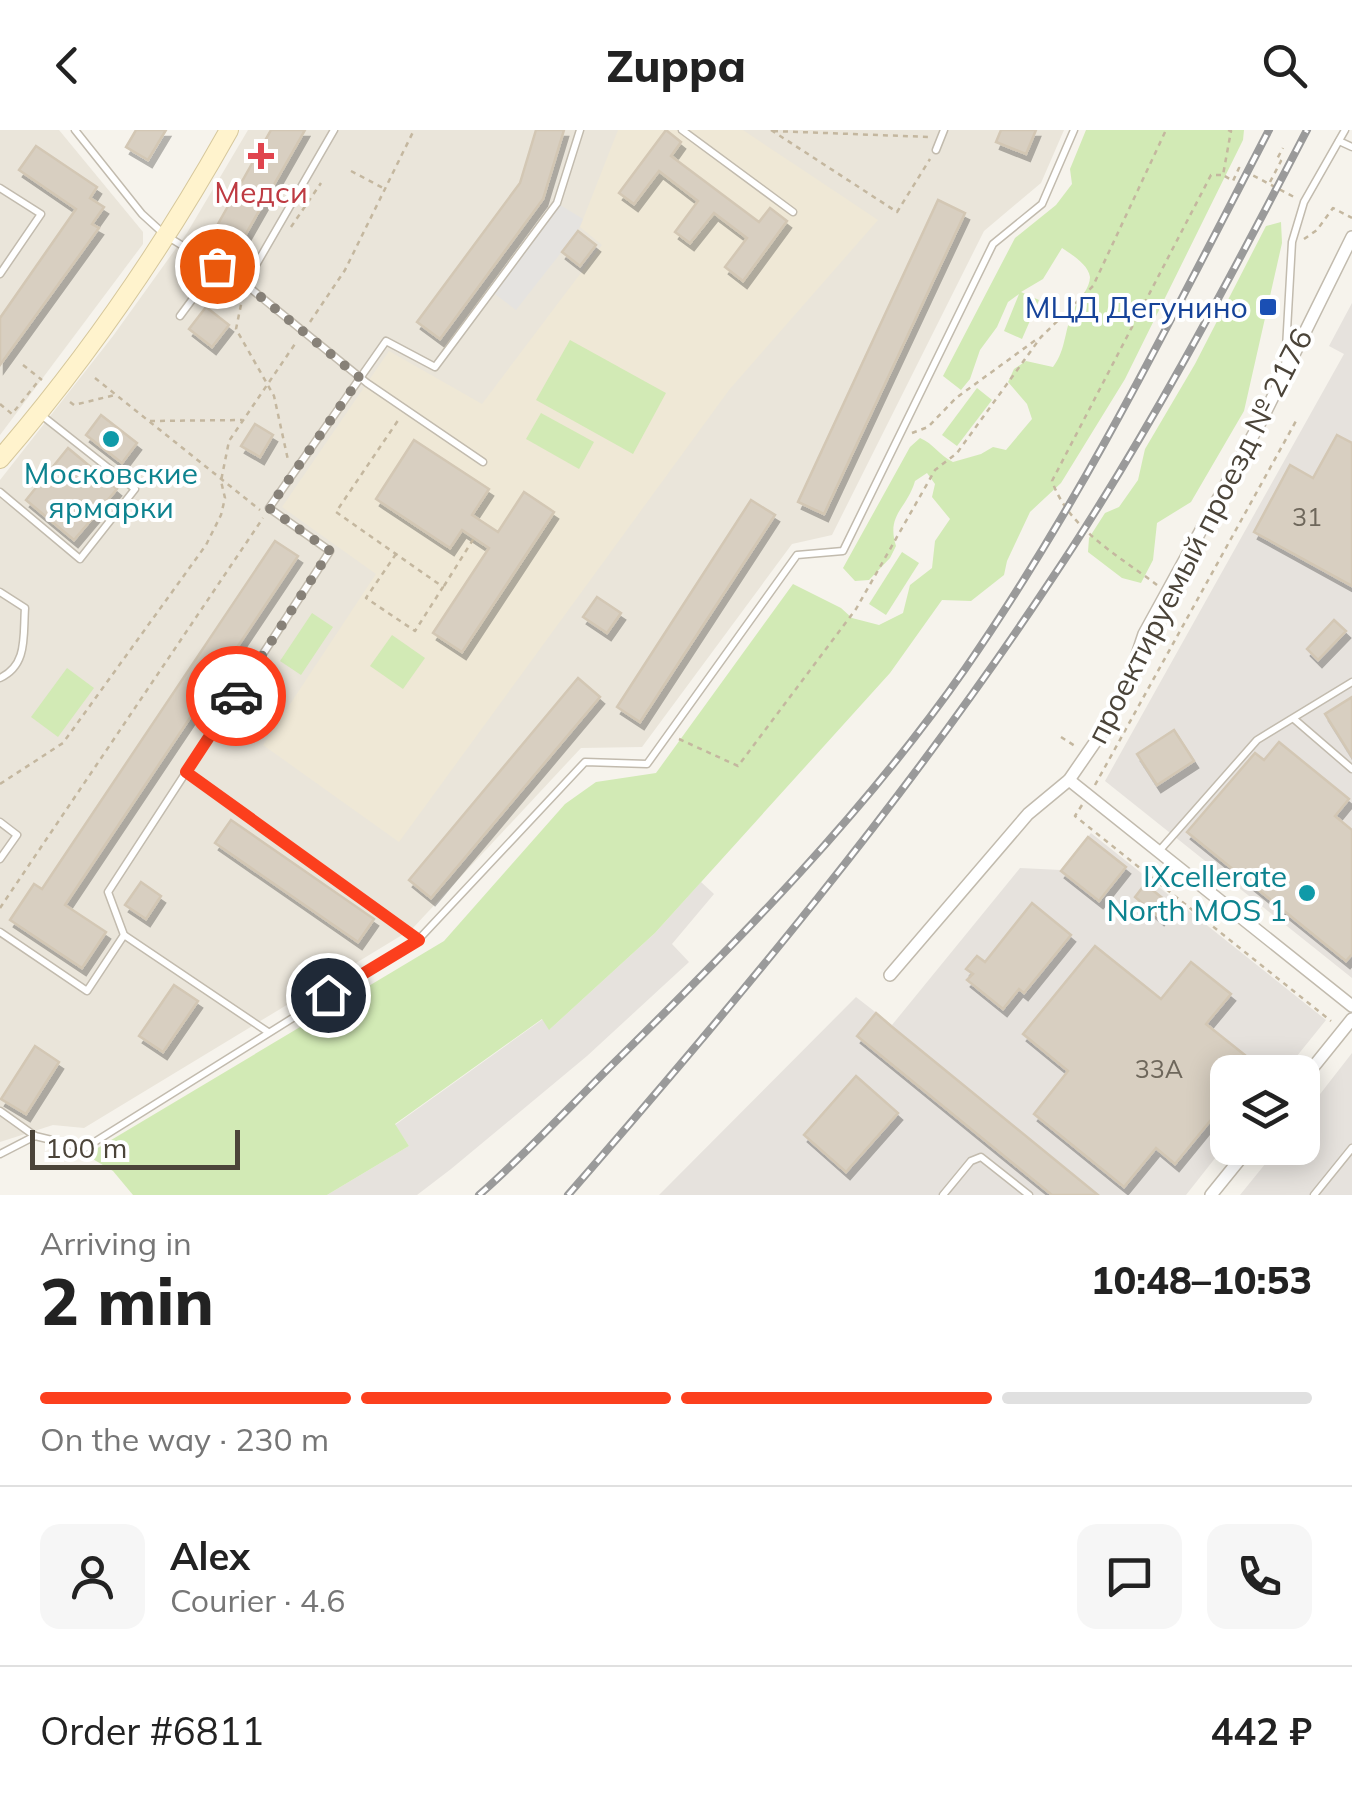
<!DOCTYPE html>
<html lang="en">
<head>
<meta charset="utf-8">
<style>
  body { margin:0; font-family:Mulish,sans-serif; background:#f6f6f6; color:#222; height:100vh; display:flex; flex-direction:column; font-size:38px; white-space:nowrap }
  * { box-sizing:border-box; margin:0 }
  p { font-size:32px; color:#767676 }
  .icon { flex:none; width:55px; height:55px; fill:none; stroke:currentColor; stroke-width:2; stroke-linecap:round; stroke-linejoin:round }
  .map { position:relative; height:1065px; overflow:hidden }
  .details { display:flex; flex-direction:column; background:#fff; flex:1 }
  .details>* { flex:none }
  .fabs { position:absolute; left:1210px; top:925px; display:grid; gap:20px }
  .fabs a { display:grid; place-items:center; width:110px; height:110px; border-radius:20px; background:#fff; box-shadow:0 5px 25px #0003; font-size:50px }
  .scale { position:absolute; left:30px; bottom:25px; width:210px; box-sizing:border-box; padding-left:10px; border:5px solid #4b4439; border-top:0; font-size:28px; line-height:35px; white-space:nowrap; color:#4b4439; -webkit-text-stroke:8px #fff; paint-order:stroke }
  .pin { position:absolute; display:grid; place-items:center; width:85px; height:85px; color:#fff; margin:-42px; border:5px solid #fff; border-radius:50%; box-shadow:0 2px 10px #0007 }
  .courier { position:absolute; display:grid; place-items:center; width:100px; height:100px; margin:-50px; border:8px solid #fc3f1d; border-radius:50%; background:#fff; color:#222; box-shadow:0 2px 12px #0007 }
  .overview em { font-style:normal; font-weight:800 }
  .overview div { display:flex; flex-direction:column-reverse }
  .overview { display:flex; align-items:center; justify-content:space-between; height:170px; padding:0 40px }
  h1 { font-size:65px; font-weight:800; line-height:75px }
  .bar { display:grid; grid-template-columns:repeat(4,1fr); gap:15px 10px; align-content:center; height:120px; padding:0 40px }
  .bar i { height:12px; border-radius:8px; background:#e0e0e0 }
  .bar .selected { background:#fc3f1d }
  .bar p { grid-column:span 4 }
  .line { display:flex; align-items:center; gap:25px; padding:0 40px; border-top:2px solid #e0e0e0 }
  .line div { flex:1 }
  .round { display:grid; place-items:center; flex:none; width:105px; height:105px; border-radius:20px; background:#f6f6f6 }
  header { display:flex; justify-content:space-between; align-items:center; height:130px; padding:0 40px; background:#fff; font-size:45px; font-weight:800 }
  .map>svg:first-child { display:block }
  .residential { fill:#eae5da }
  .industrial { fill:#e6e2dd }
  .education { fill:#efe8d6 }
  .green { fill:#d2eab5 }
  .parking { fill:#e5e3e0 }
  .building { fill:#d8cfc1; stroke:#d3c7b4; stroke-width:2.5; filter:url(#shadow) }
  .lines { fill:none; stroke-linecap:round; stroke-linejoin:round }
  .lane-casing { stroke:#c2bbae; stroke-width:9 }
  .street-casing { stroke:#c2bbae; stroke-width:14 }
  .secondary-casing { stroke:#d6c79b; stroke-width:20 }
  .path { stroke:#c4b79f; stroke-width:2.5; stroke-dasharray:5 5; stroke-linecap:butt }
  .lane { stroke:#fff; stroke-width:6 }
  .street { stroke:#fff; stroke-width:11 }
  .secondary { stroke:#fff3cd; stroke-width:18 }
  .rail-casing { stroke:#9a9a9a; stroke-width:8 }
  .rail { stroke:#fff; stroke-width:4; stroke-dasharray:11; stroke-linecap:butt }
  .done { stroke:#878178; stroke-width:10; stroke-dasharray:0 18 }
  .route { stroke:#fc3f1d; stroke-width:12 }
  .health-dot { fill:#e0444e; stroke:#fff; stroke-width:4 }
  .transit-dot { fill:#1a4fb4; stroke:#fff; stroke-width:4 }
  .culture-dot { fill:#0f9aa8; stroke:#fff; stroke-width:4 }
  .labels { text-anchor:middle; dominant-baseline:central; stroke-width:8; stroke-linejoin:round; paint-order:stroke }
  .number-label { font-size:25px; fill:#6e675b }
  .health-label { font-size:30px; fill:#be3a42; stroke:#fff }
  .transit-label { font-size:30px; fill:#164399; stroke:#fff; text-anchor:end }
  .culture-label { font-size:30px; fill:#0d838f; stroke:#fff }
  .street-label { font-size:30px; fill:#4b4439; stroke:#fff }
</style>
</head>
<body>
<header><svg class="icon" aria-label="back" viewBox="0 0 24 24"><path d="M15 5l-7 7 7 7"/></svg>Zuppa<svg class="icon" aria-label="search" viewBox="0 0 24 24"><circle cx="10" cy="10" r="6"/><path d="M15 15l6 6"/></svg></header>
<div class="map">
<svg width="1352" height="1065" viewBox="0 0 1352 1065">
  <defs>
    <filter id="shadow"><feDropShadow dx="4" dy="7" stdDeviation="0" flood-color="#0004"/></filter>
  </defs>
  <rect width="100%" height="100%" fill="#f6f3ec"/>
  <!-- residential -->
  <g class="residential">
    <path d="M0,0H59L143,102V114L0,305Z"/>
    <path d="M248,0H1064L1041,53L984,101L832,405L792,414L642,617L581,618L412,799L84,998L53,995L0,1012V350L113,206L187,103Z"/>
  </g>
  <!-- industrial -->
  <g class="industrial">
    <path d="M1352,173V848L1105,651L1344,224L1329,216Z"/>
    <path d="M1091,703L1326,890L1284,942H1228L1227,1013L1186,1065H659L856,867L892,895L1020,738L1061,740Z"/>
    <path d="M701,752L714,764L672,814L689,832L587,926L451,1039L417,1065H327L409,1016L395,995L543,889L550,899L655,803Z"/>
    <path d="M1352,923V1065H1240L1278,1018H1302L1303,986Z"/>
  </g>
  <!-- education -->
  <path class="education" d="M618,0H743L878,90L729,260L399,712L263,615L376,444L282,377L389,221L482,274L602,115L580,97Z"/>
  <!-- green -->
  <g class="green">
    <path d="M1086,0H1244L1243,10L1125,249L1061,353L1030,382L1007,431L1004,445L971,471L942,470L890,543L655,803L549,900L542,889L395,994L409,1016L327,1065H133L113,1041L86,1025L444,811L565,674L596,652L656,643L793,454L841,478L852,488L879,495L903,483L910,455L932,438L935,411L950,389L932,367L935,354L927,343L915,351C907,379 886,384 896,416L890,428L869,450L855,451L843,438L910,317L920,308C934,314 939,325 953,332L981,324L993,317L1006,320L1032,289L1027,274L1008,252L1014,239L1026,231L1053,237C1067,219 1064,197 1075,177C1080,168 1090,158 1090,147C1088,134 1072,125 1062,118L1043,149L1021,162L1039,170L1022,209L1004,201L1019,164L1008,172L997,197L980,220L970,249L961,260L943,246L1015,108L1056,75L1072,54L1070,39Z"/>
    <path d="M1281,92L1282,113L1244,281L1191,372L1157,393L1153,430L1141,453L1122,448L1088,422L1089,408L1105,383L1119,377L1138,350L1145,319L1195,234L1266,96Z"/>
    <path d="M570,210L666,263L633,324L536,270Z"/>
    <path d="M977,258L992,270L957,316L942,305Z"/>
    <path d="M541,283L594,312L579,339L526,309Z"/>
    <path d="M902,422L919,433L886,485L869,474Z"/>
    <path d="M312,483L333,497L301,545L280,531Z"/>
    <path d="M392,505L425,528L403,559L370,536Z"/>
    <path d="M67,538L94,558L58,607L31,587Z"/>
  </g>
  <!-- parking -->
  <path class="parking" d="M557,73L583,89L578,101L516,180L491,161Z"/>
  <!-- building -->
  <g class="building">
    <path d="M136,0H166L148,30L126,17Z"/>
    <path d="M271,0H305L239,116L214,101Z"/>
    <path d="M536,0H564L543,69L440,209L417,192L520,53Z"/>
    <path d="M666,0L681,12L671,26L759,92L770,78L787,91L743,151L725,137L747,108L714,83L690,113L675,102L698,71L659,41L634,74L619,63Z"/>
    <path d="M1001,0H1036L1026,24L996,12Z"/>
    <path d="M36,16L97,57L90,68L104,77L92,94L99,98L0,235V188L76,79L19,40Z"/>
    <path d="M938,70L965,83L824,384L798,372Z"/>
    <path d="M578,101L596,115L580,136L562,122Z"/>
    <path d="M206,177L229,195L212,217L189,199Z"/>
    <path d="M101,285L137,313L122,333L86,305Z"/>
    <path d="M255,294L273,305L260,327L241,316Z"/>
    <path d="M1337,305L1352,313V456L1254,402L1290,335L1313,348Z"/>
    <path d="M414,310L489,359L472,385L498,402L524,362L554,382L462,522L433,503L489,418L462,400L450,418L376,369Z"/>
    <path d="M68,318L117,359L74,410L26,370Z"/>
    <path d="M751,370L775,385L640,592L617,577Z"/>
    <path d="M275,411L298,426L65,775L106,802L82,838L10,790L34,754L42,759Z"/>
    <path d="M597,467L621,483L607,503L583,487Z"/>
    <path d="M1334,490L1346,501L1318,530L1307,519Z"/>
    <path d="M578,548L600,567L431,768L409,750Z"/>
    <path d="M1352,567V627L1325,584Z"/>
    <path d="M1174,600L1194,631L1157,655L1137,624Z"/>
    <path d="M1279,612L1349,669L1335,686L1352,700V824L1346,831L1187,702L1255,623L1264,630Z"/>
    <path d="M231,690L374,789L358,812L215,713Z"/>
    <path d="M1088,707L1126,737L1099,771L1061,741Z"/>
    <path d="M141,752L161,766L146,789L125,775Z"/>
    <path d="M1145,754L1170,774L1160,788L1135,767Z"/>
    <path d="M1032,773L1071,805L1024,863L1019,859L1003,879L967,850L973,844L966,839L977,826L985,832Z"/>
    <path d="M1095,816L1161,869L1191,832L1231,864L1206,894L1256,934L1249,942H1228V969L1175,1034L1156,1018L1124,1057L1034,984L1068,941L1023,904Z"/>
    <path d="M174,855L198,871L163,922L139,906Z"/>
    <path d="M876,883L891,896L1098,1065H1052L857,906Z"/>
    <path d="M35,916L59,932L26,984L1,969Z"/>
    <path d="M856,946L898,983L846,1042L804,1005Z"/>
  </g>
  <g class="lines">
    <defs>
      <g id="lane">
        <path d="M75,0L142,84L165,105L245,154L367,253L483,332"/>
        <path d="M682,0L793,82"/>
        <path d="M1339,11L1352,17"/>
        <path d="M936,20L944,0"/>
        <path d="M0,58L41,84L0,144"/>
        <path d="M245,154L334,0"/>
        <path d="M180,186L217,136"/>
        <path d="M1285,236L1292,112L1304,72L1345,0"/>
        <path d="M0,362L80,429L135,359L40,284"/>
        <path d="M0,462L25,478C23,506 28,535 0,548"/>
        <path d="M1294,589L1352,639"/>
        <path d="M186,643L419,809"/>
        <path d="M0,692L17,705L0,729"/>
        <path d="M1160,720L1257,610L1352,552"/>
        <path d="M0,802L87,861L124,805"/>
        <path d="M268,902L124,805L108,762L330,421L269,378L386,211L435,237L557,73L580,0"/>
        <path d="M0,981L35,1006"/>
        <path d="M0,1024L35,1006L85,1018L419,809L585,632L647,634L797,425L843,421L993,114L1042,74L1074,0"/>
        <path d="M943,1065L971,1031L981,1027L1029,1065"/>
        <path d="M1314,1065L1352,1018"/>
      </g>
      <g id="street">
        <path d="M1069,650L1352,876"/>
        <path d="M890,845L1028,684L1069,650L1109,592L1130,546L1144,504L1262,289L1352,107"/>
        <path d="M1302,951L1352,889"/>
        <path d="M1211,1065L1249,1018"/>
      </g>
      <path id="secondary" d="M0,329C87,228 164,116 229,0"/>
    </defs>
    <!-- lane casing -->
    <use href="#lane" class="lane-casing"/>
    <!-- street casing -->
    <use href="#street" class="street-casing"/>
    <!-- secondary casing -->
    <use href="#secondary" class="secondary-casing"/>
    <!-- path -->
    <g class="path">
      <path d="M771,0L897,82L930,29"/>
      <path d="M1228,0L1231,1L1223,45L1233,51L1239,38L1294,67"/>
      <path d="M773,1L930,7"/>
      <path d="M351,41L385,59"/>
      <path d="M1270,52L1281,31L1277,29L1283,18"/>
      <path d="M291,97L321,53"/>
      <path d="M1304,109L1317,100L1333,78L1352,88"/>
      <path d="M243,165L236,199L274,266L288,330"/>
      <path d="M310,192L345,140L414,0"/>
      <path d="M23,235L42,250"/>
      <path d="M95,248L260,380"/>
      <path d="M70,272L74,275L115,265"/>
      <path d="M0,274L12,284L40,249"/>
      <path d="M150,291L242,290"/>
      <path d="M912,303L928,297L956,268L1037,209"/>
      <path d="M396,424L366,468L415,501L443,457L336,382L399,289"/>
      <path d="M1157,455C1119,426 1069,399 1052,351L1211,45H1223"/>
      <path d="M444,456L474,408"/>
      <path d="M1061,607L1075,616"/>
      <path d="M679,609L738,636L856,479L935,340L957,323L1041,207L1093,156L1166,0"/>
      <path d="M0,654L63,613L206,415L221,385L225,368L221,351L229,311L297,211"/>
      <path d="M1095,655L1296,291"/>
      <path d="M1082,675L1075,686L1331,891"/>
      <path d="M0,778L263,388"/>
    </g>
    <!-- lane -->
    <use href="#lane" class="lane"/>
    <!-- street -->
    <use href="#street" class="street"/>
    <!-- secondary -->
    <use href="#secondary" class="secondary"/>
    <defs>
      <g id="rail">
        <path d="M479,1065C528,1022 573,973 619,928C743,806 865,682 965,539C1083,369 1174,183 1269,0"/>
        <path d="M568,1065C738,870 906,669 1049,453C1146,309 1227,154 1307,0"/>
      </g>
    </defs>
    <!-- rail casing -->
    <use href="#rail" class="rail-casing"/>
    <!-- rail -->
    <use href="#rail" class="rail"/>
  </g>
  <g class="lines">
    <!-- done -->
    <path class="done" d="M217,136L245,154L360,248L269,378L330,421L236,566"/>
    <!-- route -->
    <path class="route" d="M236,566L186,642L419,810L328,865"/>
  </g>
  <!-- markers -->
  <path class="health-dot" d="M256 11h10v10h10v10h-10v10h-10v-10h-10v-10h10z"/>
  <rect class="transit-dot" x="1258" y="167" width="20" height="20" rx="5"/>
  <g class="culture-dot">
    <circle cx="111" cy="309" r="10"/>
    <circle cx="1307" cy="763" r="10"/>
  </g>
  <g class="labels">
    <!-- number labels -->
    <g class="number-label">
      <text x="1307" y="386">31</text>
      <text x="1159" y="938">33А</text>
    </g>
    <!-- health labels -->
    <g class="health-label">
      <text x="261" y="62">Медси</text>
    </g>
    <!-- transit labels -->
    <g class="transit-label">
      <text x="1248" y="177">МЦД Дегунино</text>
    </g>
    <!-- culture labels -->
    <g class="culture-label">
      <text x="111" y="343">Московские<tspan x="111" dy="34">ярмарки</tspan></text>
      <text x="1287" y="746" text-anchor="end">IXcellerate<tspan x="1287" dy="34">North MOS 1</tspan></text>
    </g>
    <!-- street labels -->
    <g class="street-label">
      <text transform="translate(1199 406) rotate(-63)">проектируемый проезд № 2176</text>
    </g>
  </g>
</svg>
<div class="fabs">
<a><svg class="icon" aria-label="layers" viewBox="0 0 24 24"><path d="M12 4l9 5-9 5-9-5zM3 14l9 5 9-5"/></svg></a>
</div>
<div class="scale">100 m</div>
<div class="pin" style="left:217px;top:136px;background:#ea580c"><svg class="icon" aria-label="bag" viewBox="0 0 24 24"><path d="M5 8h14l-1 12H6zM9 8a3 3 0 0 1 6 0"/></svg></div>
<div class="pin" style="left:328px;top:865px;background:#1f2937"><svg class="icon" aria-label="home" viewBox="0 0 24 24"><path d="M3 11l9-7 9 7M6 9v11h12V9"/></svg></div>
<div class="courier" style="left:236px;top:566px"><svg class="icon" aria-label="car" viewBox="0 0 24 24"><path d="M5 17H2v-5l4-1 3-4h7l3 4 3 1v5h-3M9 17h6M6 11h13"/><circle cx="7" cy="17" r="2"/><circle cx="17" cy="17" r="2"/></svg></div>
</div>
<section class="details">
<div class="overview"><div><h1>2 min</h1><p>Arriving in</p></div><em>10:48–10:53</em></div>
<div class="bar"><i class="selected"></i><i class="selected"></i><i class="selected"></i><i></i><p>On the way · 230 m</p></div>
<div class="line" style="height:180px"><a class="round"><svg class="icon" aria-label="person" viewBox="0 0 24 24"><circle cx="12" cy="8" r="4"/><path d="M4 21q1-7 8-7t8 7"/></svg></a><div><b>Alex</b><p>Courier · 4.6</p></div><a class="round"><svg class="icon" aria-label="chat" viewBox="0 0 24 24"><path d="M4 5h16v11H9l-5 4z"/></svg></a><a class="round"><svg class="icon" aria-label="phone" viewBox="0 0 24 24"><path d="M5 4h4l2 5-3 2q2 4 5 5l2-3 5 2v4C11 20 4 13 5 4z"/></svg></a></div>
<div class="line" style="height:130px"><div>Order #6811</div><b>442 ₽</b></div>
</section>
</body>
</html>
